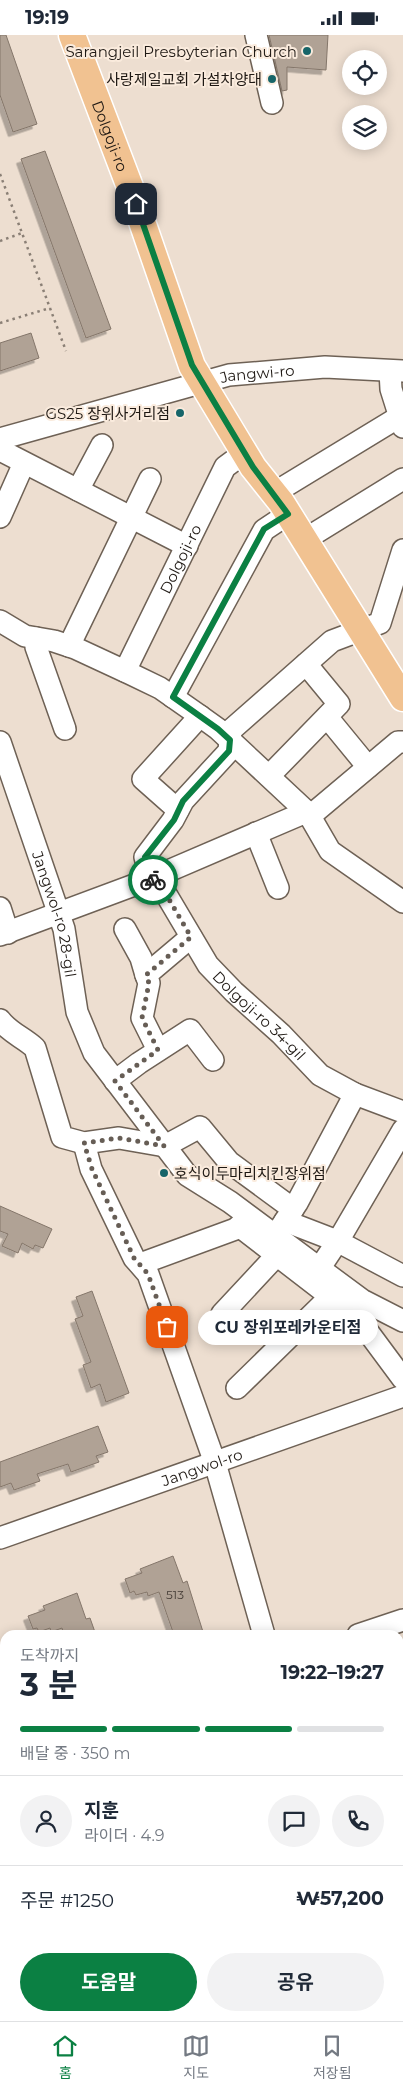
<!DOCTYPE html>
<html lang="ko">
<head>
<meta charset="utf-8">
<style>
  body { margin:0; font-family:Montserrat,"Noto Sans KR",sans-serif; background:#f2f2f3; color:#1f2937; height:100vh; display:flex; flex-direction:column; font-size:19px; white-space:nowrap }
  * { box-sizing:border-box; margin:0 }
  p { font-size:16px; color:#747a83 }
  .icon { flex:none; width:28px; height:28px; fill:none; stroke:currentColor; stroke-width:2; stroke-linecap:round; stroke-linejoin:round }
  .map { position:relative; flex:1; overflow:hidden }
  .side { position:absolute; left:0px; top:1595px; width:404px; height:391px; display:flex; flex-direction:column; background:#fff; border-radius:15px 15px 0 0; box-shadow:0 2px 12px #0003 }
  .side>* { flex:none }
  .controls { position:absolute; left:342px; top:15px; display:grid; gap:10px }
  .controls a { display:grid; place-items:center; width:45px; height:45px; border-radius:50%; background:#fff; box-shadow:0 2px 12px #0003; font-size:25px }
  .pin { position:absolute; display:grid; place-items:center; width:42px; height:42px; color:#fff; margin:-21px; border-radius:10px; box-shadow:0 2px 8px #0006 }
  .courier { position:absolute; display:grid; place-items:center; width:50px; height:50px; margin:-25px; border:4px solid #0b8043; border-radius:50%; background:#fff; color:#222; box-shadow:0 1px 6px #0007 }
  .bubble { position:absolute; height:35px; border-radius:18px; background:#fff; box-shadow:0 2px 12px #0003; font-size:16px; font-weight:700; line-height:35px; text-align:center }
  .head em { font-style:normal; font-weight:700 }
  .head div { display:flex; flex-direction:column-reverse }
  .head { display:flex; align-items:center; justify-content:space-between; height:85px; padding:0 20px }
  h1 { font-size:32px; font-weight:700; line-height:38px }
  .bar { display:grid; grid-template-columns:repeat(4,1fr); gap:8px 5px; align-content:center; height:60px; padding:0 20px }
  .bar i { height:6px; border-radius:4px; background:#e0e1e3 }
  .bar .on { background:#0b8043 }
  .bar p { grid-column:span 4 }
  .line { display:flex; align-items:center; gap:12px; padding:0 20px; border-top:1px solid #e0e1e3 }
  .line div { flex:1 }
  .round { display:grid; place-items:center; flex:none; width:52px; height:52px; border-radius:26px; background:#f2f2f3 }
  .action { display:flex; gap:10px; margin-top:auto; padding:10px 20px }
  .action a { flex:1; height:58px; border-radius:30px; background:#0b8043; color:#fff; font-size:20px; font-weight:700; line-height:58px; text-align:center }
  .action a+a { background:#f2f2f3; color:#1f2937 }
  .status { display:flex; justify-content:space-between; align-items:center; height:35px; padding:0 25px; background:#fff; direction:ltr }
  .status svg { height:14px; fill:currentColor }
  .dock { display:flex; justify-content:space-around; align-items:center; height:70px; border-top:1px solid #e0e1e3; background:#fff; font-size:14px; color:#747a83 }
  .dock a { display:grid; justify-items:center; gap:2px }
  .dock .on { color:#0b8043 }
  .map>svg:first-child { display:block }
  .building { fill:#b0a295; stroke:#84766a; filter:url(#shadow) }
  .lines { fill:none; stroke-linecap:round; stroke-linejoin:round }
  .minor-casing { stroke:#6e6155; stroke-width:24 }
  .major-casing { stroke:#fff; stroke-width:29 }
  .path { stroke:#8a7f75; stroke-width:2.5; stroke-dasharray:2.5 4; stroke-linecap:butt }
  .minor { stroke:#fff; stroke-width:21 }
  .major { stroke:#f1c291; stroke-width:26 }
  .done { stroke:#665d55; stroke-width:5; stroke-dasharray:0 9 }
  .route { stroke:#0b8043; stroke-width:6 }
  .poi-dot { fill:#176569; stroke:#faebdd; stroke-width:2 }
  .labels { text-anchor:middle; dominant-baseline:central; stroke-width:4; stroke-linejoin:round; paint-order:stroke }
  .number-label { font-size:12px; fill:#423a34 }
  .poi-label { font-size:15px; fill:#1e1813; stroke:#faebdd; text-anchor:end }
  .street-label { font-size:15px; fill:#1e1813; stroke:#faebdd }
</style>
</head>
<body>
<div class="status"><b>19:19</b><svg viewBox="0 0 49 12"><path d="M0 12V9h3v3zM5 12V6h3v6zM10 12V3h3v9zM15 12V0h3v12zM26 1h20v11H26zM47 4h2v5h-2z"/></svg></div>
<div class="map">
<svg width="403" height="1986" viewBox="0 0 403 1986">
  <defs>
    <filter id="shadow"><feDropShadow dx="-4.5" dy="4.5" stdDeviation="0" flood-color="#0004"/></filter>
  </defs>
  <rect width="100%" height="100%" fill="#edded0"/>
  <!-- building -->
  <g class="building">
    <path d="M0,0H6L37,89L13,97L0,60Z"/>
    <path d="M269,0H328L326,35L287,32V55L282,56Z"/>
    <path d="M45,116L111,294L86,303L21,124Z"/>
    <path d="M31,298L39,323L0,336V308Z"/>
    <path d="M0,1171L52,1194L43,1213L35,1210L33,1214L22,1208L18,1218L2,1211L8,1199L0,1196Z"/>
    <path d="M92,1256L129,1358L106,1367L100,1349L91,1353L83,1330L91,1327L75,1284L83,1281L76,1262Z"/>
    <path d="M98,1391L108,1417L96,1421L99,1427L71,1437L68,1429L37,1439L40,1446L14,1455L11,1448L0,1452V1427Z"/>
    <path d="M173,1521L183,1548L187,1546L204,1600H174L159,1557L148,1561L147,1557L136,1560L134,1556L130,1558L125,1544L142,1538L140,1534Z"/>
    <path d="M77,1558L86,1584L90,1583L96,1600H64L62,1593L51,1597L50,1593L39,1597L37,1593L33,1594L28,1581L45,1575L43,1571Z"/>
  </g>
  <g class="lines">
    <defs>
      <g id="minor">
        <path d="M256,0L272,68"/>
        <path d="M390,336L391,354L403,392"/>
        <path id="s1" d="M0,404L229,340L325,332L403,336"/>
        <path d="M0,415L187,511"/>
        <path d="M78,455L102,410"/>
        <path d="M274,458L399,382"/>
        <path d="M0,482L24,428"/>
        <path d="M304,505L403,444"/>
        <path id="s2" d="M403,515L380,588L332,606L231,695L229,716L183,766L173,785L145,822L151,844L163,854L208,930L234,957L281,999L320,1040L355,1059L403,1077"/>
        <path d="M0,586L25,601L54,606L75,613L131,639L160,653L200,681L218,694L308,778L330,816L403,867"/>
        <path d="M36,603V612L65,694"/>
        <path d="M69,611L150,444"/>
        <path id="s3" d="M125,636L225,432L244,418"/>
        <path d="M173,662L264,495L288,479"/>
        <path d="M327,682L368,732"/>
        <path id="s4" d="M0,707L64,894L77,977L94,1018L187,1140L230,1167L362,1265L403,1286"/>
        <path d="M269,741L339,669L306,629"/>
        <path d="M178,775L143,744L200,681"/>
        <path d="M256,798L278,853"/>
        <path d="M0,873L8,898"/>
        <path d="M125,894L141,923L146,940"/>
        <path d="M0,900L145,846L299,780L316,776L398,707H403"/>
        <path d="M0,985C10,998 23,1002 35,1013L62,1102L84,1108L119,1103L165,1111L200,1092L229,1127L293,1174"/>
        <path d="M158,1015L142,983L149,948L146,940L191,902"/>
        <path d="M115,1046L139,1028L190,995L213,1025"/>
        <path d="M84,1108L91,1134L134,1223L148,1239L215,1428L264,1600"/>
        <path d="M285,1186L337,1206L403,1241"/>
        <path d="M239,1191L357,1282L403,1344"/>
        <path d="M275,1201L297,1168L355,1059"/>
        <path d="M140,1229L241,1192"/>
        <path d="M319,1234L341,1201L403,1095"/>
        <path d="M222,1279L276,1221"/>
        <path d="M237,1353L329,1263"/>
        <path id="s5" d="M0,1503L403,1361"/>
        <path d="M358,1600L403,1585"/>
        <path d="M388,1981L389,1986"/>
      </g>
      <g id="major">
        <path id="s6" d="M72,0L130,152L192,331L253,432L281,467L403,663"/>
      </g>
    </defs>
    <!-- minor casing -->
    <use href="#minor" class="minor-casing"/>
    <!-- major casing -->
    <use href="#major" class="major-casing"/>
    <!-- path -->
    <g class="path">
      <path d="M0,139L66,316"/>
      <path d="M0,206L22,198"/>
      <path d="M0,288L50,273"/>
    </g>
    <!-- minor -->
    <use href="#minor" class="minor"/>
    <!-- major -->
    <use href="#major" class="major"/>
  </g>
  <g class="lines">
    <!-- done -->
    <path class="done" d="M153,845L163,854L191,902L146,940L149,948L142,983L158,1015L115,1046L164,1111L119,1103L84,1108L92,1134L134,1223L148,1239L167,1292"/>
    <!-- route -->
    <path class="route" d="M136,169L192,330L253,432L288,479L264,494L173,662L218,694L230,705L229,716L183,766L174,785L145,822L153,845"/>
  </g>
  <!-- markers -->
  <g class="poi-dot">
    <circle cx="307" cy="16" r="5"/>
    <circle cx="272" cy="44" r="5"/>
    <circle cx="180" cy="378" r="5"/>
    <circle cx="164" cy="1138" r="5"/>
  </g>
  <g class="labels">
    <!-- number labels -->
    <g class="number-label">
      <text x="175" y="1559">513</text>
    </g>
    <!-- poi labels -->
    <g class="poi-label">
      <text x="297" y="16">Sarangjeil Presbyterian Church</text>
      <text x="262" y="44">사랑제일교회 가설차양대</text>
      <text x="170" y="378">GS25 장위사거리점</text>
      <text x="174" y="1138" text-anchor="start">호식이두마리치킨장위점</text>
    </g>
    <!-- street labels -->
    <g class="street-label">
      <text stroke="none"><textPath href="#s6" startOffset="108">Dolgoji-ro</textPath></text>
      <text stroke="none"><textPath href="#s1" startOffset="266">Jangwi-ro</textPath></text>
      <text stroke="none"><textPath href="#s3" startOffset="125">Dolgoji-ro</textPath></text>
      <text stroke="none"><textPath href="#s4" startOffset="181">Jangwol-ro 28-gil</textPath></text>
      <text stroke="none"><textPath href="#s2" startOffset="618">Dolgoji-ro 34-gil</textPath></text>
      <text stroke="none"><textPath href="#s5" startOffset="214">Jangwol-ro</textPath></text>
    </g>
  </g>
</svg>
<div class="controls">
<a><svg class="icon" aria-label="locate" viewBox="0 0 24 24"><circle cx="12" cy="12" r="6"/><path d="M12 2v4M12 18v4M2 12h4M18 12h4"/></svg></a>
<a><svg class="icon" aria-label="layers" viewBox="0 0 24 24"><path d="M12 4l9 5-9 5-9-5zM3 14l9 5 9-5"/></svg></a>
</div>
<div class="pin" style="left:167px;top:1292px;background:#ea580c"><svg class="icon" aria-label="bag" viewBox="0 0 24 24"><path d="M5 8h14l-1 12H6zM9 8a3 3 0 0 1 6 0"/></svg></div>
<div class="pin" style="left:136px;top:169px;background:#1f2937"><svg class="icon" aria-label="home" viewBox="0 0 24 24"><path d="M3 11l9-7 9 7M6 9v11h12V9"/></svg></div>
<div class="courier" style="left:153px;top:845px"><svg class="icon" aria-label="bike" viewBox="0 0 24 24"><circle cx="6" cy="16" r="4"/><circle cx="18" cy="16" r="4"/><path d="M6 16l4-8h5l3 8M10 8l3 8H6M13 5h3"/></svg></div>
<div class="bubble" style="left:198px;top:1275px;width:180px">CU 장위포레카운티점</div>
<section class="side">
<div class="head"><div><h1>3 분</h1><p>도착까지</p></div><em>19:22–19:27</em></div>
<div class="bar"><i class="on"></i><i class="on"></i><i class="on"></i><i></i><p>배달 중 · 350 m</p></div>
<div class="line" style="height:90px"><a class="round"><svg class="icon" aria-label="person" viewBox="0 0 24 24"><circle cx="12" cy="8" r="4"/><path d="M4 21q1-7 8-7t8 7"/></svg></a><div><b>지훈</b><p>라이더 · 4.9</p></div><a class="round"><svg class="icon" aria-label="chat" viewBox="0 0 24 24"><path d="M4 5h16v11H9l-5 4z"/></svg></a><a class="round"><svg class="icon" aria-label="phone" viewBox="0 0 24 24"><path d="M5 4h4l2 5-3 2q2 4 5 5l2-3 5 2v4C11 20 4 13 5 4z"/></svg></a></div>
<div class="line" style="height:65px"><div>주문 #1250</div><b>₩57,200</b></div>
<div class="action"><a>도움말</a><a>공유</a></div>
</section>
</div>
<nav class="dock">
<a class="on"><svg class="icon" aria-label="home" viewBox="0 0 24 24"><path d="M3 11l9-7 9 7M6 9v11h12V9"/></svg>홈</a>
<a><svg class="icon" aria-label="map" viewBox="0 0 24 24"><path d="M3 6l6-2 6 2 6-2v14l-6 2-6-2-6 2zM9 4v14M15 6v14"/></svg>지도</a>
<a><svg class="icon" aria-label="saved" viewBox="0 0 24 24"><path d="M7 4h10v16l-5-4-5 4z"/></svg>저장됨</a>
</nav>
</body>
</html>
